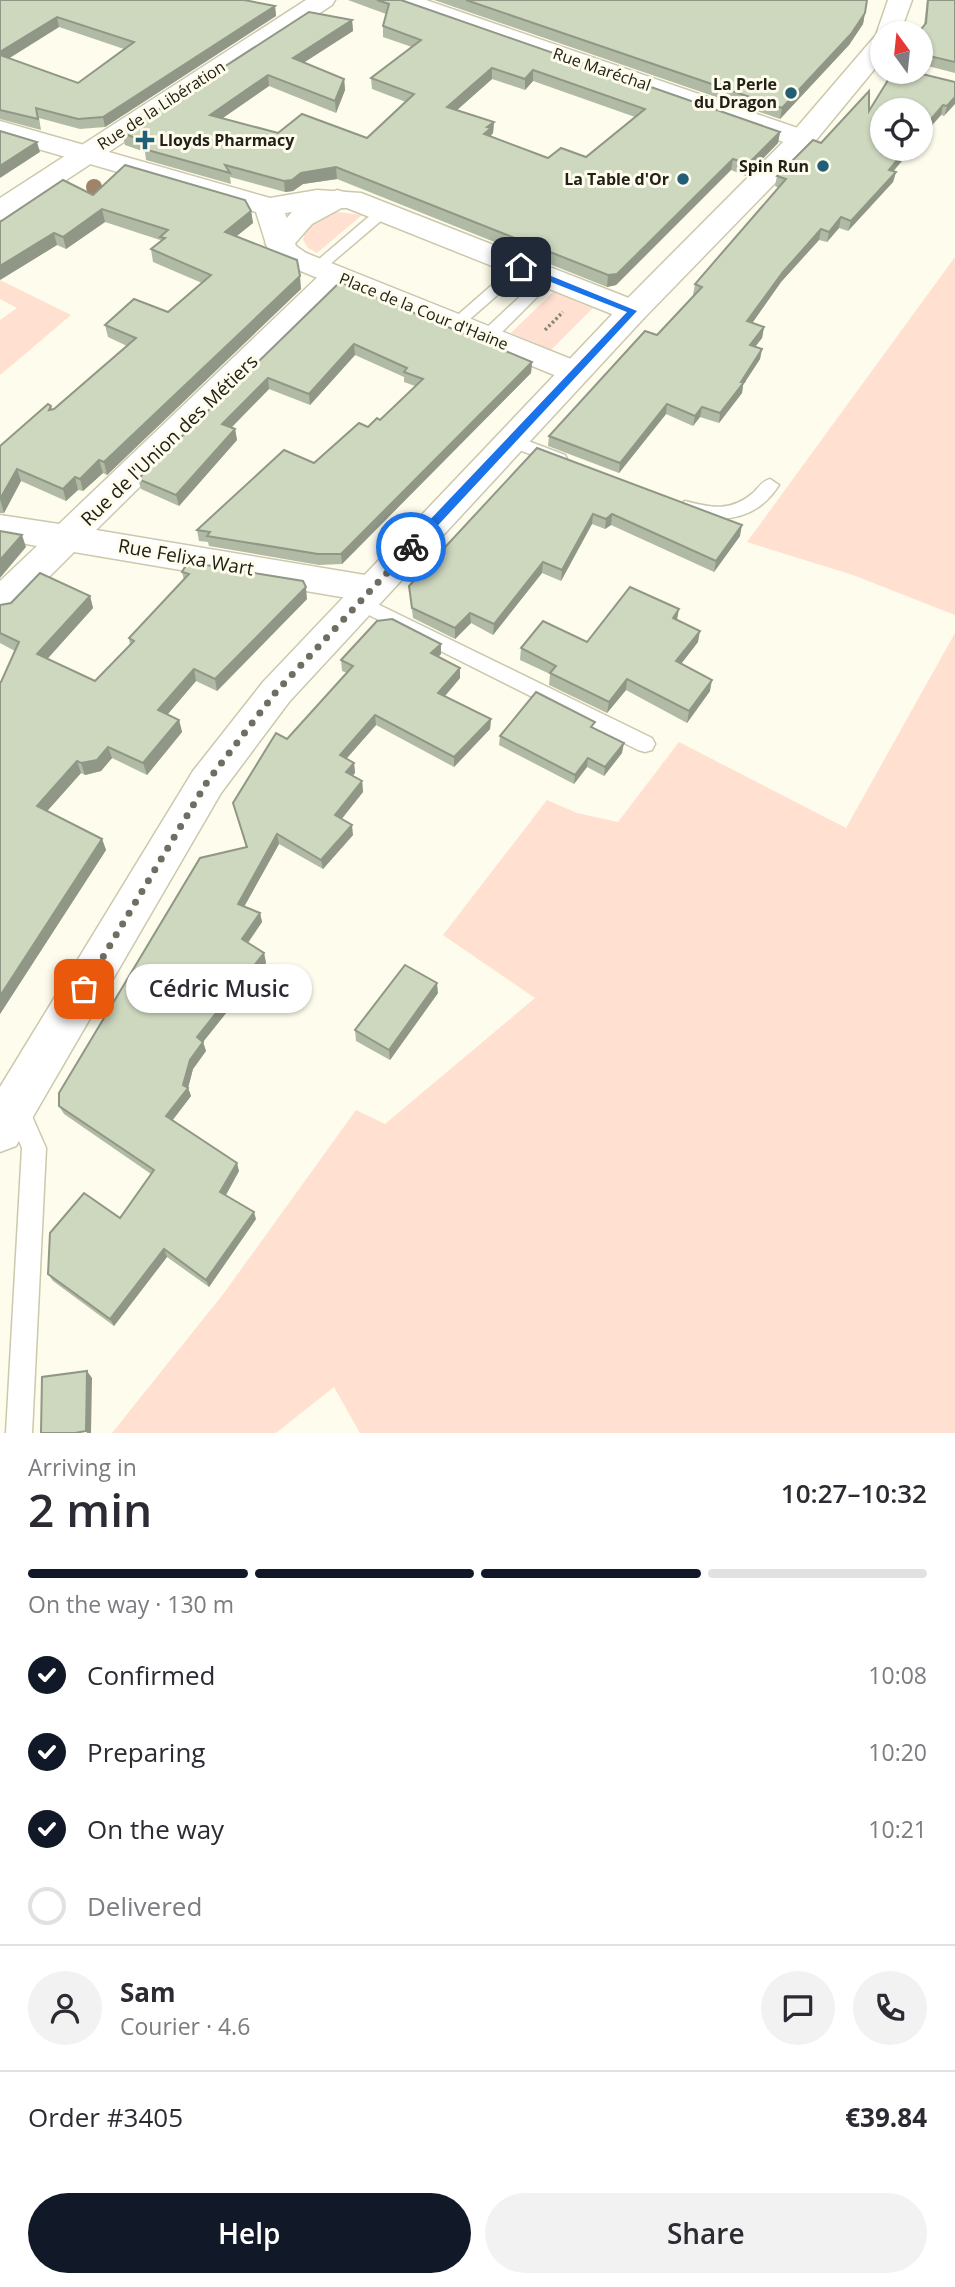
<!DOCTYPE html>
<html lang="en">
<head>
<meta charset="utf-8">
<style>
  body { margin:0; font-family:"Open Sans",sans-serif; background:#f2f2f3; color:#2b2b33; height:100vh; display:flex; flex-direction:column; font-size:26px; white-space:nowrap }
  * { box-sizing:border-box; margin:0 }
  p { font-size:23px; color:#7c7c81 }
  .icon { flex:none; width:38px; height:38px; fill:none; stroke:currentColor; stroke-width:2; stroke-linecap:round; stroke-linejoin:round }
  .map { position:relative; height:1433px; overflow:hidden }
  .drawer { display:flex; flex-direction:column; background:#fff; flex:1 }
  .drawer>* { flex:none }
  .needle { width:46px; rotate:345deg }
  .controls { position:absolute; left:870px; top:21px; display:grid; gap:14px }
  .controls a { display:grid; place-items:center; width:63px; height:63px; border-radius:50%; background:#fff; box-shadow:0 2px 5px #0004; font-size:35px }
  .pin { position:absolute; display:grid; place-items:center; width:60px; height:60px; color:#fff; margin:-30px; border-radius:14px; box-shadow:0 4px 10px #0006 }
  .courier { position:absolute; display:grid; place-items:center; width:70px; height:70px; margin:-35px; border:5px solid #1a73e8; border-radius:50%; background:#fff; color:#222; box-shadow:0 2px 9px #0007 }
  .bubble { position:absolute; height:49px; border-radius:24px; background:#fff; box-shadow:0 2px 5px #0004; font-size:23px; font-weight:600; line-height:49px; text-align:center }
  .summary em { font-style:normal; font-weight:600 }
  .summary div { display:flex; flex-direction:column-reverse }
  .summary { display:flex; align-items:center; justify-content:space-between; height:119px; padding:0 28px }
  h1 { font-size:46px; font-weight:600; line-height:52px }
  .bar { display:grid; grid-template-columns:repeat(4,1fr); gap:10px 7px; align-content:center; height:84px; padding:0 28px }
  .bar i { height:9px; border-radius:5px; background:#e1e1e2 }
  .bar .on { background:#111827 }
  .bar p { grid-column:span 4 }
  .line { display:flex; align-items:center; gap:18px; padding:0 28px; border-top:2px solid #e1e1e2 }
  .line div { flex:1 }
  .round { display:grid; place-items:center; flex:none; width:74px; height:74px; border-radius:37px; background:#f2f2f3 }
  ol { padding:0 28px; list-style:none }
  li { display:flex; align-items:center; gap:21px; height:77px }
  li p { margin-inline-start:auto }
  li .icon { padding:7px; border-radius:50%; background:#111827; color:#fff; stroke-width:4 }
  li:last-child { color:#7c7c81 }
  li i { width:38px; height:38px; border:4px solid #e1e1e2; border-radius:50% }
  .action { display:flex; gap:14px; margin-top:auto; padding:14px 28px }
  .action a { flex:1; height:80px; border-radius:42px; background:#111827; color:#fff; font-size:28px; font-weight:600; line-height:80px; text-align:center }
  .action a+a { background:#f2f2f3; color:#2b2b33 }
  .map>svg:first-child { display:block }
  .green { fill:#ffe0d1 }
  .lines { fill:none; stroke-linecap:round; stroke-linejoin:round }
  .lane-casing { stroke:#ccc8ad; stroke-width:3 }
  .street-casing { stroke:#ccc8ad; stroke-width:3 }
  .secondary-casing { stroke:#ccc8ad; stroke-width:3 }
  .primary-casing { stroke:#ccc8ad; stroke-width:3 }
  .path { stroke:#888679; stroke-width:3.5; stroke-dasharray:2.5 2.5; stroke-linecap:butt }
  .lane { fill:#fff; fill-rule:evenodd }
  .street { fill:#fff; fill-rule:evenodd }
  .secondary { fill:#fff; fill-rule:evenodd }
  .primary { fill:#fff; fill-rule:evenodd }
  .tree { fill:#9f836a }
  .wall { fill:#b1baa4; fill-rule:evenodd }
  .shaded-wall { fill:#909786 }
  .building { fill:#ced8bf; stroke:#909786; stroke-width:2; fill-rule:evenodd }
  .route { fill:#1a73e8 }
  .done { stroke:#706e62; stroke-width:7; stroke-dasharray:0 12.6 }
  .poi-dot { fill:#225f76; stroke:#fefcec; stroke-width:2.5 }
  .labels { text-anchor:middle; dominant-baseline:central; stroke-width:6; stroke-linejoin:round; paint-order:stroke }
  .far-street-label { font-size:16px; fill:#232117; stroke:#fefcec }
  .far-poi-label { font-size:16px; font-weight:bold; fill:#232117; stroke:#fefcec; text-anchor:end }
  .street-label { font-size:19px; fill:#232117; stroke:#fefcec }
</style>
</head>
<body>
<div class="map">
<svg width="955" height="1433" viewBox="0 0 955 1433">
  <rect width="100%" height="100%" fill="#fefcec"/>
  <!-- green -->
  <g class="green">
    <path d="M337,212L362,215L317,253L308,248L303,240L307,225L325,214Z"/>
    <path d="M955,257V615L853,575L747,542Z"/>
    <path d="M0,280L71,315L0,375V320L17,308L0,299Z"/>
    <path d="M553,292L593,308L551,350L511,333Z"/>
    <path d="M955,633V1433H360L334,1387L276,1433H112L224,1293L356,1110L385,1124L535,998L443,935L547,800L577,813L618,822L679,742L846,828Z"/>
  </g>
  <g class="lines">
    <defs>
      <g id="lane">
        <path d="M384,207L389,208L391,211L389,214L322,271H312L310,268L312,265L379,208Z"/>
        <path d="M521,262L526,264L528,267L526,270L462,326H452L449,323L452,320L516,264Z"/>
        <path d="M548,273L553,275L555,278L553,281L494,340H482L480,336L482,332L543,275Z"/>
        <path d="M512,435L565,455L567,459L559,465L506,445L504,441Z"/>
        <path d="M770,479L779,485C755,523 717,524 679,511L676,507L685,501C711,508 731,512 753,493C759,487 762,481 770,479Z"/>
        <path d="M359,595L652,738L655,744L652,750L645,752L638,750L353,607L350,602L353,597Z"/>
        <path d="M16,1095L24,1098L46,1148L32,1433H6L22,1148L4,1106L8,1098Z"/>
      </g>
      <g id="street">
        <path d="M306,0H335L332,5L10,217L0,220V198Z"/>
        <path d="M390,0H426L812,133L816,139L812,145L802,147L792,145L393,5Z"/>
        <path d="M337,190L347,193L351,199L347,205L312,224L290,249L280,252L270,249L265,243L292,212Z"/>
        <path d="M336,267L347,270L351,276L347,282L96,530L371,576L384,580L389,589L384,598L371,602L74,552L13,613L0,616V581L37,546L0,539V515L59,524L325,270Z"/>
      </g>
      <path id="secondary" d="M0,121L270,198L317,190L361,193L644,304L648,311L644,318L633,321L622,318L347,208H317L285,213L296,246L306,253L586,365L591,372L586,379L575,382L564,379L286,265L268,250L256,212L0,138Z"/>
      <path id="primary" d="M888,0H912L900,33H882V60L812,145L644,318L289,702L221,793L16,1146L0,1152V1087L193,771L263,682L622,304L792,133L876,35Z"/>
    </defs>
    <!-- lane casing -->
    <use href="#lane" class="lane-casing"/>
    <!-- street casing -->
    <use href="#street" class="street-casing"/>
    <!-- secondary casing -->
    <use href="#secondary" class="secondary-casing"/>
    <!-- primary casing -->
    <use href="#primary" class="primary-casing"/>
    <!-- path -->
    <path class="path" d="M545,330L563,312"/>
    <!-- lane -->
    <use href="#lane" class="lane"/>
    <!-- street -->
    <use href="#street" class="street"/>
    <!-- secondary -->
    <use href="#secondary" class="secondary"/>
    <!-- primary -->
    <use href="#primary" class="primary"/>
  </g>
  <!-- trees -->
  <circle class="tree" cx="94" cy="187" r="8"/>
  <!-- wall -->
  <g class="wall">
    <path d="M0,0L275,6L276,16L105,127L80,129L39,118L41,130L0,119ZM59,27L124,49L78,83L9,58Z"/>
    <path d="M348,0H401L780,132L778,143L746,176L731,170L616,285L607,287L337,179L303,184L293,191L285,192L230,177L231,184L146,160L145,152L125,145L122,133L352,20L353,31L304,62L344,79L345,90L336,113L269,86L223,118L278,133L367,138L406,102L372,89L371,78L412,47L383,37V26L386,14ZM492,79L525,90L533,81L635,117L586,157L548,158L491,136L493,133L494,122L457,110Z"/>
    <path d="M434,0H867L863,24L849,45L780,119Z"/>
    <path d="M927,0H955V73L920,64V33L924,25Z"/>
    <path d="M955,82L944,116L941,115L920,139V110L882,149H912L893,171L896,172L893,182L848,231L839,228L827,242L819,240L781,282L752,323L764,327L762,338L755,346L762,349L760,359L743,385L742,393L719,423L700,417L693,426L666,414L619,473L548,446L549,436L657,335L694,295H693L695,284L779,188L775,186L777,176L821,143L869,111Z"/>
    <path d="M93,195L251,211L253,223L236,236L301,289L107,475L103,473L83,491L78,490L66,501L21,481L4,513H0V446L51,406L52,410L54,409L127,346L108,337L105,325L168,312L202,283L153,262L151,249L161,241L160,240L105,222L66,249L57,245L0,280Z"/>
    <path d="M340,282L532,362L531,373L342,564L319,565L209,546L208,542L199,541L197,530L314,463L380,420L415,386L404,382V377L355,355L310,405L269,389L231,428L235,429L237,440L179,506L141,489L138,479Z"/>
    <path d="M537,448L740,536L714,572L611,525L605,529L592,524L561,581L542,573L493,635L471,623L455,639L413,618L409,586Z"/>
    <path d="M182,572L307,599L217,691L196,681L167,715L179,720L182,732L147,775L112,758L101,771L85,775L81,773L47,811L102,839L106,850L0,1014V682H1L15,651L0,643V605L90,596L93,608L47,659L95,681L130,645L129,638L184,580Z"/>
    <path d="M677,620L698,642L681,664L710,691L687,723L626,690L607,713L549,685L550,674L520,660L521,648L587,642Z"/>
    <path d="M441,654L438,657L460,678L445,696L491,719L490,729L454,767L376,725L346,758L354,763L355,773L352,776L362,781L363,792L341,819L353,835L323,869L279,844L244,907L260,913L262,922L248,943L264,953L266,963L203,1042L206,1051L193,1069L188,1088L191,1096L172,1120L239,1171L226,1195L256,1219L209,1287L167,1257L114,1326L53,1281L48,1274L120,1218L151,1174L64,1114L59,1106L246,848L233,803L287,739L347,673L342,671L341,660Z"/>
    <path d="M594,728L622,753L604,776L587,767L574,784L499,745L500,736Z"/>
    <path d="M438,993L390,1060L356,1041L355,1030Z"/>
  </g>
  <!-- shaded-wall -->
  <g class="shaded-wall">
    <path d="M275,6L276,16L105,127L103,117Z"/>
    <path d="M865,13L863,24L849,45L780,119L782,108Z"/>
    <path d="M57,17L59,27L0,64V52Z"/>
    <path d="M352,20L353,31L294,69L293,58Z"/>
    <path d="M492,68V79L448,118L447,107Z"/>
    <path d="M533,70V81L525,90V79Z"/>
    <path d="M268,75L269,86L211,126L210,115Z"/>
    <path d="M344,79L345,90L336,113L335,101Z"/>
    <path d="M955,97V104L944,116L947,106Z"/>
    <path d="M943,105L941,115L920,139V132Z"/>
    <path d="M494,122L493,133L491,135V139L484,134L487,127Z"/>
    <path d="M780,132L778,143L746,176L748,164Z"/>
    <path d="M37,142L40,152L0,178V166Z"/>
    <path d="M906,149H912L886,180L889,170Z"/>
    <path d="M733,159L731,170L616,285L607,287L608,275Z"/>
    <path d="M336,167L337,179L303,184L293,191L285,192L284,181L301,173Z"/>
    <path d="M896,172L893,182L848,231L851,221Z"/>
    <path d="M102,209L105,222L66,249L63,237Z"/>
    <path d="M251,211L253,223L227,244L225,232Z"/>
    <path d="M841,217L839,228L827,242L829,232Z"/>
    <path d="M821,229L819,240L781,282L746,332L747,321L783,272Z"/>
    <path d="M54,233L57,245L0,280V266Z"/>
    <path d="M300,276L301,289L107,475L104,462Z"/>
    <path d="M764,327L762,338L749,355L750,345Z"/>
    <path d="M354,344L355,355L310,405L309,394Z"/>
    <path d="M762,349L760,359L743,385L742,393L719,423L720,413Z"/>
    <path d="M532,362L531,373L342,564L341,554Z"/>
    <path d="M268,378L269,389L224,435L222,424Z"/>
    <path d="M667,404L666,414L619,473L620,463Z"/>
    <path d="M702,407L700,417L693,426L695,416Z"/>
    <path d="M235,429L237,440L179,506L176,495Z"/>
    <path d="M99,460L103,473L83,491L80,479Z"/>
    <path d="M17,469L21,481L4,513L0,499Z"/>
    <path d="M75,477L78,490L66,501L63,489Z"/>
    <path d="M593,514L592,524L561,581L562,570Z"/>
    <path d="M612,514L611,525L605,529L606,519Z"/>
    <path d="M742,525L740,536L714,572L716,561Z"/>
    <path d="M22,535L26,547L0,578V560Z"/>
    <path d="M543,562L542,573L493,635L494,624Z"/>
    <path d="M306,587L307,599L217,691L215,679Z"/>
    <path d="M90,596L93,608L41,666L37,654Z"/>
    <path d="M679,609L677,620L673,618Z"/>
    <path d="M470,613L471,623L455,639V628Z"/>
    <path d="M700,631L698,642L674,673L676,661Z"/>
    <path d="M441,644V654L432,663L431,653Z"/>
    <path d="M460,668V678L439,703L438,693Z"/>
    <path d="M194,669L196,681L161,722L158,710Z"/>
    <path d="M627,679L626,690L607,713L609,702Z"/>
    <path d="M712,680L710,691L687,723L689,711Z"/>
    <path d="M375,715L376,725L341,765L340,755Z"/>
    <path d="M491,719L490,729L454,767V757Z"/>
    <path d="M179,720L182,732L147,775L143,763Z"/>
    <path d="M624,743L622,753L604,776L605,767Z"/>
    <path d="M108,747L112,758L101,771L85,775L81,763Z"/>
    <path d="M588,758L587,767L574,784L575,775Z"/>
    <path d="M77,761L81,773L41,818L37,806Z"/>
    <path d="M354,763L355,773L347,782L346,772Z"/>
    <path d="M362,781L363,792L337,825L335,815Z"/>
    <path d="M352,825L353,835L323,869L321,860Z"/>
    <path d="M277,834L279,844L240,914L238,904Z"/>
    <path d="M102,839L106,850L0,1014V996Z"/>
    <path d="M260,913L262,922L244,948L242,939Z"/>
    <path d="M264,953L266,963L203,1042L206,1051L193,1069L188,1088L191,1096L169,1125L166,1116L183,1085L197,1037Z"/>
    <path d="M437,983L438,993L390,1060L389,1050Z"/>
    <path d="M237,1163L239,1171L223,1200L220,1192Z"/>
    <path d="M254,1212L256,1219L209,1287L206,1280Z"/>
    <path d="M164,1249L167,1257L114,1326L110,1319Z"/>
    <path d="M87,1371L92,1378L91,1433H87L86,1431Z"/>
  </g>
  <!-- building -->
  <g class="building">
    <path d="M0,0H244L275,6L103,117L78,119L36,108L38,119L0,110V55L78,83L134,42L57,17L0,52Z"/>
    <path d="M377,0H401L780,132L748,164L733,159L617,274L608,275L336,167L301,173L292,180L284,181L225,165L230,173L144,149L150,143L122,133L309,12L352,20L293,58L344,79L335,101L268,75L210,115L278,133L302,114L367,138L414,94L371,78L421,40L383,26L389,4ZM492,68L525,79L533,70L645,109L586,157L561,148L548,158L484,134L491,128L487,127L494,122L447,107Z"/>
    <path d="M466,0H867L865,13L851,34L782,108Z"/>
    <path d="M928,0H955V62L921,54L920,55V33H918L926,23Z"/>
    <path d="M893,72H914L955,82V97L947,106L943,105L920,132V110H882V149H906L889,170L896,172L851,221L841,217L829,232L821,229L783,272L747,321L764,327L750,345L762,349L741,382H744L720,413L702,407L695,416L667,404L620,463L549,436L645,331L657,335L702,287L695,284L786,179L777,176L813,140L821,143L869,91V111Z"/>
    <path d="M0,131L37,142L0,166Z"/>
    <path d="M125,165L245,200L251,211L225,232L297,260L300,276L104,462L99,460L80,479L75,477L63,489L17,469L0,499V446L48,404L51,406L49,410L54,409L136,338L105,325L134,299L168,312L211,275L151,249L165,238L160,237L168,230L102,209L63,237L54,233L0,266V222L63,180L93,195Z"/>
    <path d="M340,282L532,362L341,554H318L207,536L210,532L197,530L284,450L314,463L359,423L368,427L377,418L380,420L423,379L404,372L407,368L354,344L309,394L268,378L222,424L235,429L176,495L138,479Z"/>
    <path d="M537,448L742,525L716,561L612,514L606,519L593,514L562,570L543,562L494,624L470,613L455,628L412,608L409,586Z"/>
    <path d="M0,531L22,535L0,560Z"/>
    <path d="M188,562L303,581L306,587L215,679L194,669L158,710L179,720L143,763L108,747L97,760L81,763L77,761L37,806L102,839L0,996V682H1L19,642L0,633V605L11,603L40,573L90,596L37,654L95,681L134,641L129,638L189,574L182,572Z"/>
    <path d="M630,587L679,609L673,618L700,631L676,661L712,680L689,711L627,679L609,702L550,673L556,666L521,648L543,621L587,642Z"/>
    <path d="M392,619L441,644L431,653L460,668L438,693L491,719L454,757L375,715L340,755L354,763L346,772L362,781L335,815L352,825L321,860L277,834L238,904L260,913L242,939L264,953L197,1037L203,1042L190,1060L183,1085L188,1088L166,1116L237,1163L220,1192L254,1212L206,1280L164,1249L110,1319L48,1274L50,1233L84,1193L120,1218L154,1170L59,1106V1093L200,858L247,847L233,803L276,733L287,739L353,666L341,660L377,621Z"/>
    <path d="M536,692L595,722L591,727L624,743L605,767L588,758L575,775L500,736Z"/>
    <path d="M405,965L437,983L389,1050L355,1030Z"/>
    <path d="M87,1371L86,1431L75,1433H41L42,1377Z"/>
  </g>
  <!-- route -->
  <path class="route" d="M518,265H524L637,311L415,550H407V544L627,312L518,269Z"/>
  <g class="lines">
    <!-- done -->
    <path class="done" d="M84,989L207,782L276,692L411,547"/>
  </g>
  <!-- markers -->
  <g class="poi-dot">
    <circle cx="791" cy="93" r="7"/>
    <path d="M141.5 129.5h7v7h7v7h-7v7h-7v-7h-7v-7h7z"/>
    <circle cx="823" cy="166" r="7"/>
    <circle cx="683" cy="179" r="7"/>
  </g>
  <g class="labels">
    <!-- far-street labels -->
    <g class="far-street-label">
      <text transform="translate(602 69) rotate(19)">Rue Maréchal</text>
      <text transform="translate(161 105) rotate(-33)">Rue de la Libération</text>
      <text transform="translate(424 311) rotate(22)">Place de la Cour d'Haine</text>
    </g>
    <!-- far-poi labels -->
    <g class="far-poi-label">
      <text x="777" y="84">La Perle<tspan x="777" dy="18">du Dragon</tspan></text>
      <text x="159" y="140" text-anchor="start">Lloyds Pharmacy</text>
      <text x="809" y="166">Spin Run</text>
      <text x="669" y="179">La Table d'Or</text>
    </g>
    <!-- street labels -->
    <g class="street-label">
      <text transform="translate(169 440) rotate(-44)">Rue de l'Union des Métiers</text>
      <text transform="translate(186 557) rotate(10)">Rue Felixa Wart</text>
    </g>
  </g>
</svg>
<div class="controls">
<a><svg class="needle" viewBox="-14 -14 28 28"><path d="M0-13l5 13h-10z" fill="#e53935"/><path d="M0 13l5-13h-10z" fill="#7c7c81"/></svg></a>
<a><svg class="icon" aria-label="locate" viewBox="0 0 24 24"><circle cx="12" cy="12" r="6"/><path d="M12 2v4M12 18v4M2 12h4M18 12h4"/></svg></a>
</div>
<div class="pin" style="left:84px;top:989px;background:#ea580c"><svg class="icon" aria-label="bag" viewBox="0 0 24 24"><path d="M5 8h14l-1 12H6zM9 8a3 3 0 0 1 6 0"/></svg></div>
<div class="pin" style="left:521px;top:267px;background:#1f2937"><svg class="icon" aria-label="home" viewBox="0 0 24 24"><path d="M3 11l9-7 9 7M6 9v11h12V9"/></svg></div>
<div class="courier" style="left:411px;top:547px"><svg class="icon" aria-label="bike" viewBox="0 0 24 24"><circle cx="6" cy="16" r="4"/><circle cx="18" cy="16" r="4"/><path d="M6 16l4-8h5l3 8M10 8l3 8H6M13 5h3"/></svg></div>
<div class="bubble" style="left:126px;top:964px;width:186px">Cédric Music</div>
</div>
<section class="drawer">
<div class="summary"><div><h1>2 min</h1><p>Arriving in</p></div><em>10:27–10:32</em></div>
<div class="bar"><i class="on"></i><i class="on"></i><i class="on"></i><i></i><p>On the way · 130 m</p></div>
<ol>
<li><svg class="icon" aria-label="check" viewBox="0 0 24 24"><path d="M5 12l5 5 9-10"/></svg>Confirmed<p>10:08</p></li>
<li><svg class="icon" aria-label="check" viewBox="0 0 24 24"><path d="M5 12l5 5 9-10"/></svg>Preparing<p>10:20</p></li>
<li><svg class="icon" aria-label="check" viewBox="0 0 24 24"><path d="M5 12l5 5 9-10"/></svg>On the way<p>10:21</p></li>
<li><i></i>Delivered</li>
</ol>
<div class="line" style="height:126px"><a class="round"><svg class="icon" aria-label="person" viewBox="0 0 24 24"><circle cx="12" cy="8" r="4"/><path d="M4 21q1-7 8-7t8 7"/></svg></a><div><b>Sam</b><p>Courier · 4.6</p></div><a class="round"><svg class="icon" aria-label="chat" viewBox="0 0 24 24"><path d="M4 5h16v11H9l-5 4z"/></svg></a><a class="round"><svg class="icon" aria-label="phone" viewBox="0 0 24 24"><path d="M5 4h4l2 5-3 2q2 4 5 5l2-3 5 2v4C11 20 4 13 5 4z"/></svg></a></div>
<div class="line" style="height:91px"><div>Order #3405</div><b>€39.84</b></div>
<div class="action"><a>Help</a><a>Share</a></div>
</section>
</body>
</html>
